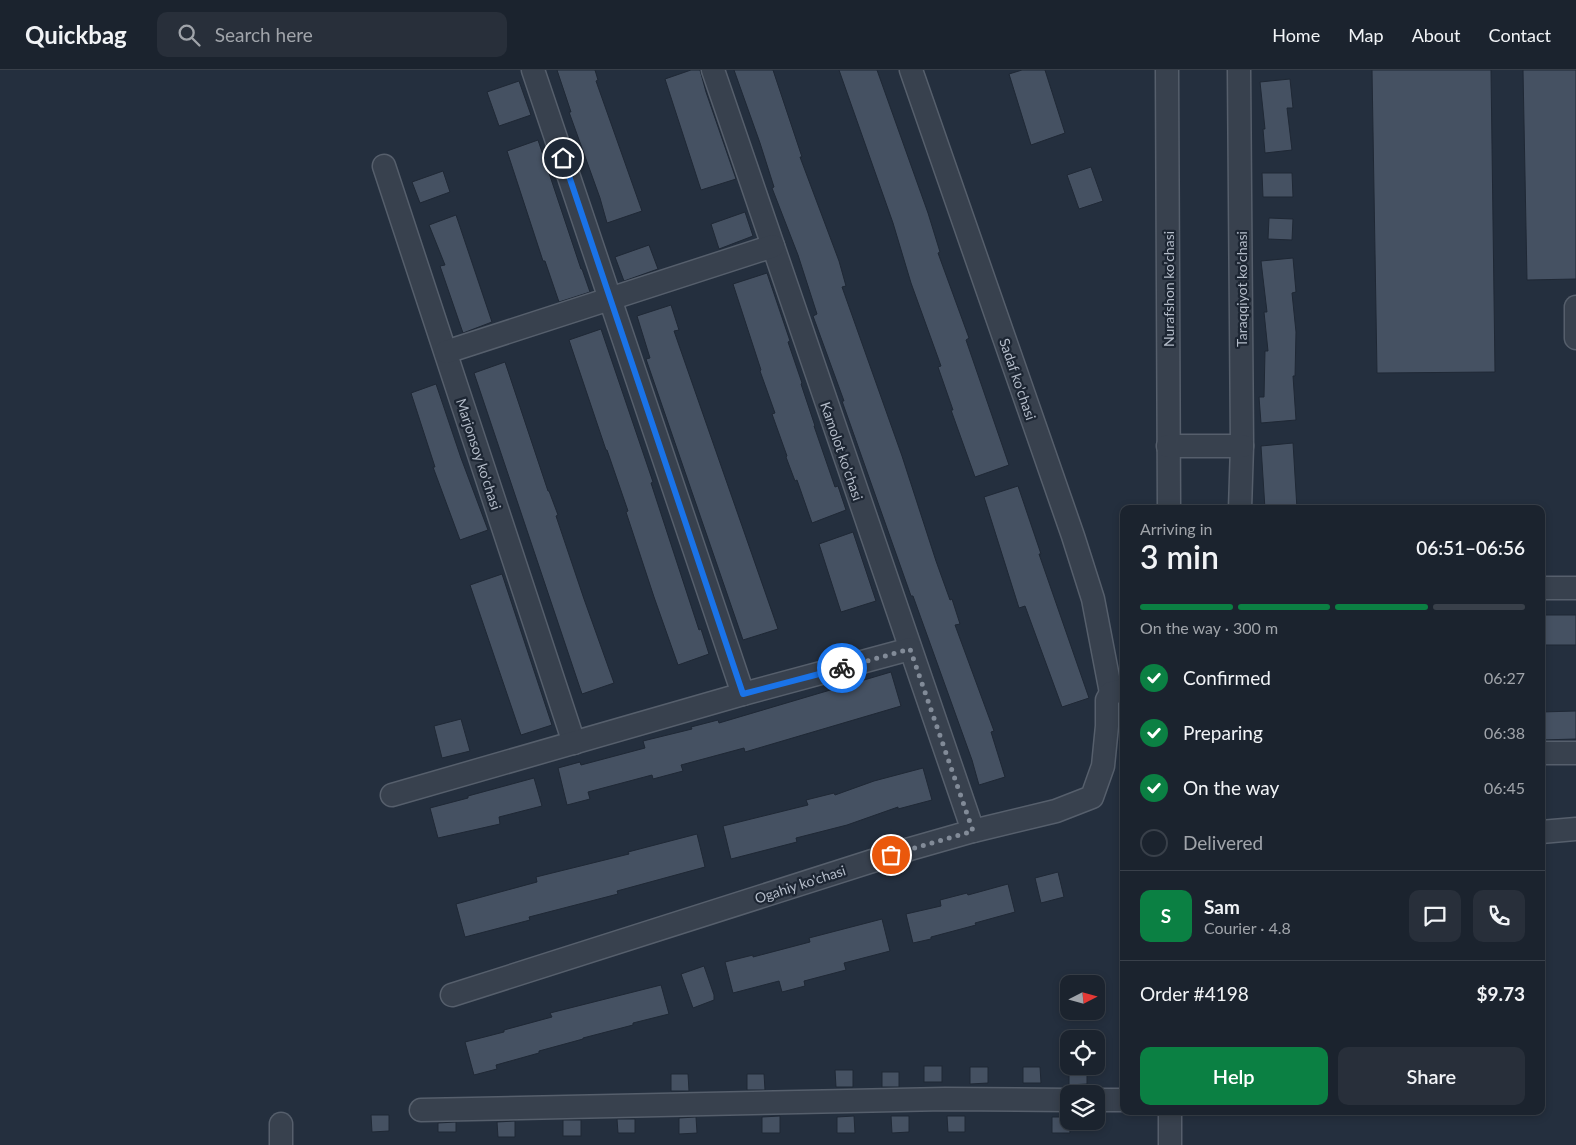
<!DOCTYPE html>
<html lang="en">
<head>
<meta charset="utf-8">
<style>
  body { margin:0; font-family:Lato,sans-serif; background:#282f3a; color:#f1f3f6; height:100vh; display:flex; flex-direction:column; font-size:19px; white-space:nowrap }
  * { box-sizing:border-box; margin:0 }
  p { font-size:16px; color:#a0a4aa }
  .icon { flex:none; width:28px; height:28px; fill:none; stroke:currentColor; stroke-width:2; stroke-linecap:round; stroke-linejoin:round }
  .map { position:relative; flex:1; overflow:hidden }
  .drawer { position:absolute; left:1120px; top:435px; width:425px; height:610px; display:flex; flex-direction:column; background:#1b232e; border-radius:10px; box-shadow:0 2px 8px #0003,0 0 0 1px #39404a }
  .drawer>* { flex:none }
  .needle { width:32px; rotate:84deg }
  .controls { position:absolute; left:1060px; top:905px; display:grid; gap:10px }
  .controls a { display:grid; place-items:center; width:45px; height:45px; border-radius:10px; background:#1b232e; box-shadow:0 2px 8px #0003,0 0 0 1px #39404a; font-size:25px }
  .pin { position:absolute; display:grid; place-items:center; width:42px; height:42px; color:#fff; margin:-21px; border:2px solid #fff; border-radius:50%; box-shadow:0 1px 5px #0007 }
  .courier { position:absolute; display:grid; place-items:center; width:50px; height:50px; margin:-25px; border:4px solid #1a73e8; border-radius:50%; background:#fff; color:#222; box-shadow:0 1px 6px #0007 }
  .overview em { font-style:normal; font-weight:600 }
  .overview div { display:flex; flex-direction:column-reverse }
  .overview { display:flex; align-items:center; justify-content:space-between; height:85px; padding:0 20px }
  h1 { font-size:32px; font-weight:600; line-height:38px }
  .bar { display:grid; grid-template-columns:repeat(4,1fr); gap:8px 5px; align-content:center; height:60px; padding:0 20px }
  .bar i { height:6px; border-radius:4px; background:#39404a }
  .bar .on { background:#0b8043 }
  .bar p { grid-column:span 4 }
  .line { display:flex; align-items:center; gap:12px; padding:0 20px; border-top:1px solid #39404a }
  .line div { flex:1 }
  .round { display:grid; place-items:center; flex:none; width:52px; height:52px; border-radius:10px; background:#282f3a }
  ol { padding:0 20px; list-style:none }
  li { display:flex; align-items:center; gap:15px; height:55px }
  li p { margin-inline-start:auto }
  li .icon { padding:5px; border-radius:50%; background:#0b8043; color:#fff; stroke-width:4 }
  li:last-child { color:#a0a4aa }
  li i { width:28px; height:28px; border:2px solid #39404a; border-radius:50% }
  .primary-button { display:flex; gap:10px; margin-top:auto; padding:10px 20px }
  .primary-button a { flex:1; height:58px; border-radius:10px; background:#0b8043; color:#fff; font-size:20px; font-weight:600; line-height:58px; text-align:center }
  .primary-button a+a { background:#282f3a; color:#f1f3f6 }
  header { display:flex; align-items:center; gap:30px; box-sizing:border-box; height:70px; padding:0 25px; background:#1b232e; border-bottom:1px solid #39404a }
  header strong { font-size:24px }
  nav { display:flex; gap:28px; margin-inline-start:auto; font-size:18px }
  .search { width:350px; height:45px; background:#282f3a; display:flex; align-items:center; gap:12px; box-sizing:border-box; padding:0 18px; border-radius:10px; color:#a0a4aa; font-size:19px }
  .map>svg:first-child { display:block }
  .building { fill:#455162; stroke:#1f2835 }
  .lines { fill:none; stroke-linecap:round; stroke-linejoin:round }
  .minor-casing { stroke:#565f6c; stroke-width:25 }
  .minor { stroke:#38414e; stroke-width:22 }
  .done { stroke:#828b98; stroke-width:5; stroke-dasharray:0 9 }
  .route { stroke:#1a73e8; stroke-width:6 }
  .labels { text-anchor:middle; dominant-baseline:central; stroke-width:4.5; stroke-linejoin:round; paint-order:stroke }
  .street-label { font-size:14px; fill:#b4bcc9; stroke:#1d2633 }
</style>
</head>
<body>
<header>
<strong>Quickbag</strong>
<div class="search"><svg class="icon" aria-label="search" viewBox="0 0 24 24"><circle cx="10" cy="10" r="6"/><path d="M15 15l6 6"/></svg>Search here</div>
<nav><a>Home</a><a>Map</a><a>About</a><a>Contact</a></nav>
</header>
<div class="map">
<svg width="1576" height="1075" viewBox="0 0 1576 1075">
  <rect width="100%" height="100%" fill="#242f3e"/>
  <!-- building -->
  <g class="building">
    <path d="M557,0H595L598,10L596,11L642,141L607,153L600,128L569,42H571Z"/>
    <path d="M691,0H700L706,22L736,109L701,120L665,9Z"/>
    <path d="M734,0H773L802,87H800L839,191L846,216L842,217L902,386L936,491L950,530L952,529L960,554L955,555L994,661L991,662L1005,707L979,715L972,690L913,526H911L842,331H844L813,246L817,244L798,185L772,118L774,117L760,73Z"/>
    <path d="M839,0H877L928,143L940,182L938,183L969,268L966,270L1009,395L975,407L951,340H953L938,297L941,296L911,213L893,153Z"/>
    <path d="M1022,0H1045L1065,63L1031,75L1009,4Z"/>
    <path d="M1372,0H1491L1495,302L1377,303Z"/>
    <path d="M1523,0H1576V209L1527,210Z"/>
    <path d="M1290,9L1293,38H1287L1292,80L1265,83L1263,59H1265L1260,12Z"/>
    <path d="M519,11L531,45L499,56L487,22Z"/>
    <path d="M538,70L581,199H582L590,222L559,232L545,191H543L507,81Z"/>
    <path d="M1091,97L1103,131L1079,139L1067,105Z"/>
    <path d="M443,101L450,122L420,133L412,112Z"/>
    <path d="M1262,103H1292L1293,127H1263Z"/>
    <path d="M745,142L753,166L719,179L711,154Z"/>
    <path d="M456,145L492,252L463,263L440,196L445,195L429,155Z"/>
    <path d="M1269,148L1293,149L1292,170L1268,169Z"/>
    <path d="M649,175L658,199L624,211L615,187Z"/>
    <path d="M1293,188L1296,222L1292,223L1296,262L1295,306H1293L1296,350L1261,353L1259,327H1264L1265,281H1268L1264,242H1267L1261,191Z"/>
    <path d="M767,203L790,271L788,272L802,313L801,314L815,356H814L835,417L838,416L846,440L812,453L797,410L795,411L786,387L787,386L772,344L775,343L760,301L761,300L733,214Z"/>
    <path d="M671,235L679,260L674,261L778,559L743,570L646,289L650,288L637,246Z"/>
    <path d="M601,259L653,412L651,413L699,560L701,559L709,584L678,595L654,527L626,442L628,441L607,380H606L569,270Z"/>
    <path d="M505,292L548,421H549L558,445L556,446L584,529L614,613L582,624L474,303Z"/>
    <path d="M436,314L461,388L488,460L460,470L433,397H435L411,323Z"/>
    <path d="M1293,373L1297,439H1265L1261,376Z"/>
    <path d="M1018,416L1041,484H1039L1089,628L1062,637L1025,536L1019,538L984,427Z"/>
    <path d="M853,462L876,531L841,542L819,474Z"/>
    <path d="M502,504L552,655L521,665L470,515Z"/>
    <rect x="1541" y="545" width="35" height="30"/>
    <path d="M891,602L901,636L745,682L744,678L681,695L683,701L653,709L652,705L588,722L590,729L567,735L558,698L580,692L581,695L645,678L643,671L692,659L691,657L718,650L719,653Z"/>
    <path d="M1576,641V669L1541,670V642Z"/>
    <path d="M461,649L470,681L442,688L434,656Z"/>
    <path d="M923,698L932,730L898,739V737L847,755L796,768L797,772L731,789L723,756L808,735L806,730L834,723L835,725L874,711Z"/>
    <path d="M534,708L542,736L499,747L500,754L438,768L430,738L468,728V726Z"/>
    <path d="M697,764L705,797L617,821L618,824L529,847L530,850L465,867L456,834L537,812L536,807L629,784L628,782Z"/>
    <path d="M1058,802L1064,827L1041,833L1035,808Z"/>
    <path d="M1008,814L1015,842L975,853L976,855L931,867V869L913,873L906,844L941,836L940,830L967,823L968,825Z"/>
    <path d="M882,849L890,881L844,893L846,900L804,911L805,916L782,922L779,911L733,923L725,892L753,885V887L810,872L809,868Z"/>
    <path d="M704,896L714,925V930L693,938L681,904Z"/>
    <path d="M661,915L669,944L633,953V955L583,968V969L539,981V983L496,995L497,999L474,1005L465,972L504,962V960L552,947L550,943Z"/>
    <rect x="924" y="996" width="18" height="16"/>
    <path d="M970,997H988V1013L970,1014Z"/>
    <path d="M1023,997H1040L1041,1013H1023Z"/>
    <path d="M1069,998H1087V1014L1069,1015Z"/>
    <path d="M835,1000H853V1017H836Z"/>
    <rect x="882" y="1002" width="17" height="15"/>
    <path d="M671,1004H688L689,1021H671Z"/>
    <path d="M747,1004H764L765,1020H747Z"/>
    <path d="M371,1045H389V1061L372,1062Z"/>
    <path d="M780,1046V1063H762V1047Z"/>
    <path d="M854,1046L855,1063H837V1047Z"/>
    <path d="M891,1046H909V1062L892,1063Z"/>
    <path d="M947,1046H965V1062H948Z"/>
    <path d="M696,1047L697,1063L679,1064V1048Z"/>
    <path d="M1052,1047H1069L1070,1063H1052Z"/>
    <path d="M617,1049H635V1063H618Z"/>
    <rect x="563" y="1050" width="18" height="16"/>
    <path d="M515,1051V1067H498L497,1052Z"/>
    <path d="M456,1052V1062H438V1053Z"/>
  </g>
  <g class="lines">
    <defs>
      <g id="minor">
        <path d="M533,0L743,624"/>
        <path d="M713,0L973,761"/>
        <path d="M911,0L1073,466L1093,529L1111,623"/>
        <path d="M1167,0L1169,439"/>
        <path d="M1239,0L1242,376L1240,439"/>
        <path d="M384,96L574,673"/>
        <path d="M1576,237V268"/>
        <path d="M446,282L773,176"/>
        <path d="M1168,376H1242"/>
        <path d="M1541,518H1576"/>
        <path d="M1541,683H1576"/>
        <path d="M392,725L743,624L910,579"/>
        <path d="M1541,762L1576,759"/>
        <path d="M452,925L910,779L973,761L1056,741L1092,727L1103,696L1107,656V630L1111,623L1124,620"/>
        <path d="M1096,1030H1124"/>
        <path d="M421,1040L945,1029L1069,1030"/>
        <path d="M1170,1041V1075"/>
        <path d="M281,1054V1075"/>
      </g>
    </defs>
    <!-- minor casing -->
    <use href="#minor" class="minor-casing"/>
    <!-- minor -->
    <use href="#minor" class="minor"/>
  </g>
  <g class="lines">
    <!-- done -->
    <path class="done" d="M842,598L910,579L973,761L891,785"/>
    <!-- route -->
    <path class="route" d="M563,88L743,624L842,598"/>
  </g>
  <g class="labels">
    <!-- street labels -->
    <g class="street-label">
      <text transform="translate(1168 219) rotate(-90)">Nurafshon ko'chasi</text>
      <text transform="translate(1241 219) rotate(-90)">Taraqqiyot ko'chasi</text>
      <text transform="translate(1018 309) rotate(71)">Sadaf ko'chasi</text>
      <text transform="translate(842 381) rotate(71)">Kamolot ko'chasi</text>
      <text transform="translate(479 384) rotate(72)">Marjonsoy ko'chasi</text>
      <text transform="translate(800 814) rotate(-18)">Ogahiy ko'chasi</text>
    </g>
  </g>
</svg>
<div class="controls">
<a><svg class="needle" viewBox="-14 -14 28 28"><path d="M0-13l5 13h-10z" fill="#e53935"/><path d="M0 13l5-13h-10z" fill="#a0a4aa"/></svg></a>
<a><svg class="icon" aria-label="locate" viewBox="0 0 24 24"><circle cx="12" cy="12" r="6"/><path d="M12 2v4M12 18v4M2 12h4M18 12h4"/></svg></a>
<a><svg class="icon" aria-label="layers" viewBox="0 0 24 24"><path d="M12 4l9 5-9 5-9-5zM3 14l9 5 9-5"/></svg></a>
</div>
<div class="pin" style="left:891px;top:785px;background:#ea580c"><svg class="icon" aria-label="bag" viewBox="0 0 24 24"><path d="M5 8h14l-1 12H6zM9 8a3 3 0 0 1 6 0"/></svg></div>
<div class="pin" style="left:563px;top:88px;background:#1f2937"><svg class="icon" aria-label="home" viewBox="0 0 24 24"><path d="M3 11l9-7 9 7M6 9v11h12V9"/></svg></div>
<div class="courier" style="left:842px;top:598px"><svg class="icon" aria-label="bike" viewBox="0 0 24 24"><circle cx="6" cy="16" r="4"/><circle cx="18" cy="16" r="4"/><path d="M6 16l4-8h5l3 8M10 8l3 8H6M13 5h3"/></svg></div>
<section class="drawer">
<div class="overview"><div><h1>3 min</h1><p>Arriving in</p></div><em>06:51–06:56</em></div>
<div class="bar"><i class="on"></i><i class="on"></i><i class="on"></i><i></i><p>On the way · 300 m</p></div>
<ol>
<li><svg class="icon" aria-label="check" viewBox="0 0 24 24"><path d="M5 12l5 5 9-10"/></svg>Confirmed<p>06:27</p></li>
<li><svg class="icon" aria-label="check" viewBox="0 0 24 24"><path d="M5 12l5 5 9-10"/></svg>Preparing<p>06:38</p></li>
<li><svg class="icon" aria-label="check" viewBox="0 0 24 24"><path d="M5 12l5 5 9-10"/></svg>On the way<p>06:45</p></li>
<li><i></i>Delivered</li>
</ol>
<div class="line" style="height:90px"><b class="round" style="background:#0b8043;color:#fff">S</b><div><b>Sam</b><p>Courier · 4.8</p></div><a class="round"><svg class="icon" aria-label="chat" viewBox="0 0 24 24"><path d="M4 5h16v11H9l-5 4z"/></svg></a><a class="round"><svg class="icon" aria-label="phone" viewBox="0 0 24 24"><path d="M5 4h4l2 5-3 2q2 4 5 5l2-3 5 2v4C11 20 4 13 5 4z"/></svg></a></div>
<div class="line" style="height:65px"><div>Order #4198</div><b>$9.73</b></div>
<div class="primary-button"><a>Help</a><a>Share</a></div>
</section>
</div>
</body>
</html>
